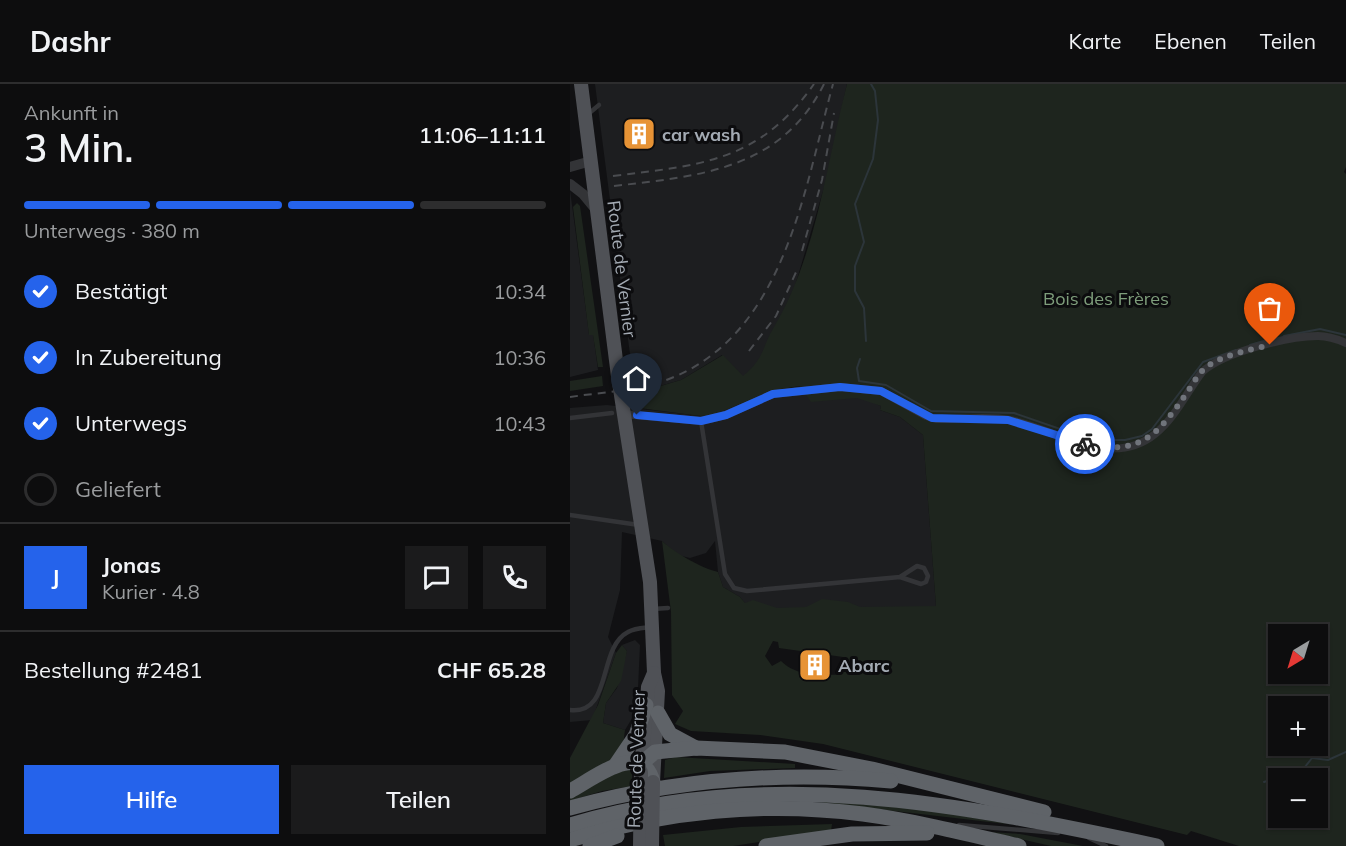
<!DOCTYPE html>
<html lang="de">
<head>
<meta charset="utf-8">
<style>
  body { margin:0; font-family:Mulish,sans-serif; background:#1b1b1c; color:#f1f3f6; height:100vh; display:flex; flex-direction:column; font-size:22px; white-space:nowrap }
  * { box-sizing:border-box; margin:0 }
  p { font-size:20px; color:#9a9c9e }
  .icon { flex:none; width:33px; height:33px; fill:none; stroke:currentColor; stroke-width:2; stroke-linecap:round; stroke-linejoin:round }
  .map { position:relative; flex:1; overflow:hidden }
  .panel { display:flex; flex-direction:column; background:#0d0d0e; width:570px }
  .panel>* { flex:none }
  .needle { width:39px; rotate:218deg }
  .controls { position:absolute; left:698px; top:540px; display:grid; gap:12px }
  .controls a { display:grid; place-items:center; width:60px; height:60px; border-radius:0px; background:#0d0d0e; box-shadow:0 2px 4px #0004,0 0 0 2px #2d2d2e; font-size:30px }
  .pin { position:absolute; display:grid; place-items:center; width:51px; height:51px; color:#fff; margin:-62px -26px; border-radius:50% 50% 50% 0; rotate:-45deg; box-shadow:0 0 6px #0007 }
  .pin .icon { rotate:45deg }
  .courier { position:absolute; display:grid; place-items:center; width:60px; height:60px; margin:-30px; border:4px solid #2563eb; border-radius:50%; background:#fff; color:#222; box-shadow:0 2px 8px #0007 }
  .overview em { font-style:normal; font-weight:600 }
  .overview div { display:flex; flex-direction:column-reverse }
  .overview { display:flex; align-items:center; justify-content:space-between; height:102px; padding:0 24px }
  h1 { font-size:39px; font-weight:600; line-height:45px }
  .bar { display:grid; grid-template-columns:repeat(4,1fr); gap:9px 6px; align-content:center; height:72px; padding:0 24px }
  .bar i { height:8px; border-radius:4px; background:#2d2d2e }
  .bar .current { background:#2563eb }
  .bar p { grid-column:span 4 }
  .line { display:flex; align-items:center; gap:15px; padding:0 24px; border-top:2px solid #2d2d2e }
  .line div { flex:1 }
  .round { display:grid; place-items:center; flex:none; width:63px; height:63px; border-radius:0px; background:#1b1b1c }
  ol { padding:0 24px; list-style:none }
  li { display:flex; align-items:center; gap:18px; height:66px }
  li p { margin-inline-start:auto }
  li .icon { padding:6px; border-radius:50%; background:#2563eb; color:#fff; stroke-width:4 }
  li:last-child { color:#9a9c9e }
  li i { width:33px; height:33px; border:3px solid #2d2d2e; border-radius:50% }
  .cta { display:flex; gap:12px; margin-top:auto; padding:12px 24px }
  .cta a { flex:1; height:69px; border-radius:0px; background:#2563eb; color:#fff; font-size:24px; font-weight:600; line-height:69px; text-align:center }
  .cta a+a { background:#1b1b1c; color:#f1f3f6 }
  header { display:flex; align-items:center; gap:36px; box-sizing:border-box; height:84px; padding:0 30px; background:#0d0d0e; border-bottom:2px solid #2d2d2e }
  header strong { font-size:28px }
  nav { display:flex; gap:33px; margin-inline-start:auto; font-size:21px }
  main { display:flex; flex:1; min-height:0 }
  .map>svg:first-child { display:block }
  .built { fill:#1d1e20 }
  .green { fill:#1e251e; fill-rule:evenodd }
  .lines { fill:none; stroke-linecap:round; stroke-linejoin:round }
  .stream { stroke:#2c353a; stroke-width:2 }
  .service { stroke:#333437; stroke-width:4.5 }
  .minor { stroke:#333437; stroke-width:8 }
  .tertiary { stroke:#333437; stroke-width:10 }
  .primary { stroke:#4f5156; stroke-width:14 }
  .motorway { stroke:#5f6368; stroke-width:15 }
  .rail { stroke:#4a4c50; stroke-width:2; stroke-dasharray:8 6; stroke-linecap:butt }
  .primary-bridge { stroke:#4f5156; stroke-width:14 }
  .done { stroke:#70747b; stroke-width:6; stroke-dasharray:0 10.8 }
  .route { stroke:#2563eb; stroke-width:8 }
  .labels { text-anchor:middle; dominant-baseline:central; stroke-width:6; stroke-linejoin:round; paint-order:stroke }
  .poi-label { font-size:18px; font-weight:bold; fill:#a3aab3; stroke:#0c0c0e; text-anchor:start }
  .street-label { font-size:18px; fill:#a3aab3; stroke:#0c0c0e }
  .park-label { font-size:18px; fill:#7e9d7b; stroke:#0c0c0e }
</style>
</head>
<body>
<header>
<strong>Dashr</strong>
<nav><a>Karte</a><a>Ebenen</a><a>Teilen</a></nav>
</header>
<main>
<section class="panel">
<div class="overview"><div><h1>3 Min.</h1><p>Ankunft in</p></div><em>11:06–11:11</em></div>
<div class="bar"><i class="current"></i><i class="current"></i><i class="current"></i><i></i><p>Unterwegs · 380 m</p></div>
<ol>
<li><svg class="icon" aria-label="check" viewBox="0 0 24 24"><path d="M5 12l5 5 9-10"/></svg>Bestätigt<p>10:34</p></li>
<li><svg class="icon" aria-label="check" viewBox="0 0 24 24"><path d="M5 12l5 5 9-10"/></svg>In Zubereitung<p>10:36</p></li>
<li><svg class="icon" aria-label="check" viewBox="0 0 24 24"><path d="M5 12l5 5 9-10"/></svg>Unterwegs<p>10:43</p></li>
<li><i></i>Geliefert</li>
</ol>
<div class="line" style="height:108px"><b class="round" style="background:#2563eb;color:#fff">J</b><div><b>Jonas</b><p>Kurier · 4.8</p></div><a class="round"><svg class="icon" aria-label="chat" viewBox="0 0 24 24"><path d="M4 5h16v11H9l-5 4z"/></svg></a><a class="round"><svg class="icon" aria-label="phone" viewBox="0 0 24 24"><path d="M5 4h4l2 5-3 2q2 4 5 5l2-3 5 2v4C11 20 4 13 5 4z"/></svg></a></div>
<div class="line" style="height:78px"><div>Bestellung #2481</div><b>CHF 65.28</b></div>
<div class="cta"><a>Hilfe</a><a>Teilen</a></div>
</section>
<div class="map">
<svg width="776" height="762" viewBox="0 0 776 762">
  <rect width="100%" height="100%" fill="#111113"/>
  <!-- built -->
  <g class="built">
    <path d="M25,0H277L256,97L225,202L191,277L173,293L152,271L111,296L65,309Z"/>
    <path d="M0,106L19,250H23L28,286L0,293Z"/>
    <path d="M231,302L293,314L311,322L310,326L330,333L353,351L366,522L203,556L170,513L153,503L148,488L145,457L136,469L120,474L107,471L92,457L52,448L50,506L38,553L46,569L22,636L0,638V324L37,321L131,332L194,309Z"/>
    <path d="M65,556L70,561L67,626L55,646L33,639L36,619L47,604L57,567L52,561Z"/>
  </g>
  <!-- green -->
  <g class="green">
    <path d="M277,0H776V83L774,88L776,90V762H669L621,747L617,751L253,660L190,651L121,647L105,640L113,627L102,611L101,528L92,457C105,469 131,484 148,488L153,503L170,513L175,519L183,516L207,524L236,523L252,515L278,518L290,523L366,522L353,351L330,333L310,326L311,322L287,314L241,318L230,302L205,306L145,330L131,332L69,324L63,318V310L111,296L153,271L173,292C195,274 191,265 204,243C247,170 256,81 277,0ZM708,550H747V590H708ZM203,557L208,558L209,564L273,573L269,591C250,590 227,593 211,577L202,582L195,572ZM708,622H747V662H708ZM708,694H747V734H708Z"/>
    <path d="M7,119L10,122L33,283H28L23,251H19L3,123Z"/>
    <path d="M32,292L33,302L0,307V297Z"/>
    <path d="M52,561L57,567L51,597L36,619L33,639L55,646L53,661L43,677L0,702V674L28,621L46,569Z"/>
    <path d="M106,673L225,680V684L140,687L94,694L95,676Z"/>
    <path d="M56,684L62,686V702L32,707L0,717V711Z"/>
    <path d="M230,716L347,724L445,741Z"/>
    <path d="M262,740L261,747L163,762H95L93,751L171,743Z"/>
    <path d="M420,748L450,750L513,762H481Z"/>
  </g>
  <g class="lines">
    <!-- stream -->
    <g class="stream">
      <path d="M714,252L750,245L776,251"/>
      <path d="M296,257L294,224L285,207V182L294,158L285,120L303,75L308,36L305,7L301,0"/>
      <path d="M680,261L697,256"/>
      <path d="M290,275L287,284L289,297L316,301L361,327L444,329L522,356H555L572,352L582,345L633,278L666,266"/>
      <path d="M694,698L714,691L731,688L742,674L758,676L776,668"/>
    </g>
    <!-- service -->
    <g class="service">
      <path d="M17,31L29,21"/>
      <path d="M0,334L42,329"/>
      <path d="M131,337L155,490L164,504L177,507L330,493L351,500L356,498L358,492L354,484L347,482L330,493"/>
      <path d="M0,431L69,441"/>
      <path d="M82,525L98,524"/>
      <path d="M0,626C43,631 27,564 58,548C65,544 73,544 81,543"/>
      <path d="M389,741L488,749"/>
      <path d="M519,754L536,762"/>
    </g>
    <!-- minor -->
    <path class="minor" d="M53,330L131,337L156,331L203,310L270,303L311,307L356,332L366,335C390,336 416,331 440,336C485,345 541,386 585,350C605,334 617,308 632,288C654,268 719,252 748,252C758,252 767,255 776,259"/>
    <!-- tertiary -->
    <g class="tertiary">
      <path d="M0,83L21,77"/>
      <path d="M0,100L13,110L27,127"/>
    </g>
    <!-- primary -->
    <g class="primary">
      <path d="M11,0L48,292L80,498L84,589L88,607L83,698"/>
      <path d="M71,686L78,603L84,589"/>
    </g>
    <!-- motorway -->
    <g class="motorway">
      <path d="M88,629L100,650L126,664"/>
      <path d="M72,679L85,668L126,664L215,668L302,685L474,728"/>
      <path d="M45,682L66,651L76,621"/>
      <path d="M0,707C23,695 72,655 83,698"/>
      <path d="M0,724C106,695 211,687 321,697"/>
      <path d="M0,741C199,681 389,720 587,762"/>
      <path d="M0,756C94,727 195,717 293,730C345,737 397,750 449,762"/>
      <path d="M20,762L47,752"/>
      <path d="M196,762L282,750L357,749"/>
    </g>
    <!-- rail -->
    <g class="rail">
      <path d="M43,92C131,81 189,78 244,0"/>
      <path d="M44,102C129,92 211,86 254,0"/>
      <path d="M232,167L252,96L264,29"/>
      <path d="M179,267L206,232L227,186"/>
      <path d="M0,313C33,308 68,307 99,295C215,250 234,106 263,0"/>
    </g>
    <!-- primary-bridge -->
    <g class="primary-bridge">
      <path d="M70,762L71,688"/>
      <path d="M82,762L83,698"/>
    </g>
  </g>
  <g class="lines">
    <!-- done -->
    <path class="done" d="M515,360C569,372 587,352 616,310C622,302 627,291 635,284C652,271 679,266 700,261"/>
    <!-- route -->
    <path class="route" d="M67,331L131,337L156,331L203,310L270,303L311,307L362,334L438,336L515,360"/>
  </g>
  <!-- icons -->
  <defs>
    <symbol id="building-square" viewBox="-11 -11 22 22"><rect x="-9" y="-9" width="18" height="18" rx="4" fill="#e79335" stroke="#0c0c0e"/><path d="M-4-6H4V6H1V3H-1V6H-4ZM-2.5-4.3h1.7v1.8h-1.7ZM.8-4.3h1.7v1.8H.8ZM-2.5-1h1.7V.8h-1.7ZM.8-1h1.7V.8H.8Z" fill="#fff"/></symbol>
  </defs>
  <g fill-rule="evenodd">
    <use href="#building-square" x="50" y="31" width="38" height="38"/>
    <use href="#building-square" x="226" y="562" width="38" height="38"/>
  </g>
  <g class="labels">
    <!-- poi labels -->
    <g class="poi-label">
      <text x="92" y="50">car wash</text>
      <text x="268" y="581">Abarc</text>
    </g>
    <!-- street labels -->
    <g class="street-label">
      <text transform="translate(52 185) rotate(83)">Route de Vernier</text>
      <text transform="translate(66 675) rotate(-88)">Route de Vernier</text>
    </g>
    <!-- park labels -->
    <g class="park-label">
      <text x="536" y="214">Bois des Frères</text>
    </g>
  </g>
</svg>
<div class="controls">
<a><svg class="needle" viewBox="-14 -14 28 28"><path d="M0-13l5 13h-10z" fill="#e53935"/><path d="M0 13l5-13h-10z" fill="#9a9c9e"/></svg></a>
<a>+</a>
<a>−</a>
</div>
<div class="pin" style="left:700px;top:261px;background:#ea580c"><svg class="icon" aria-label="bag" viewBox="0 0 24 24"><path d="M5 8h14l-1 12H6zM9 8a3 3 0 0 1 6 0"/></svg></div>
<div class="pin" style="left:67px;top:331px;background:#1f2937"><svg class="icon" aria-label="home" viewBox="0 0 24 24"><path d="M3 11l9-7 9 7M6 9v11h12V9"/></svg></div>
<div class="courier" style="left:515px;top:360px"><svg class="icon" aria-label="bike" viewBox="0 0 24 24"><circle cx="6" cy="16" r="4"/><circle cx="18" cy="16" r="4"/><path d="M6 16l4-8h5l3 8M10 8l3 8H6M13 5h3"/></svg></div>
</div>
</main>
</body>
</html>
